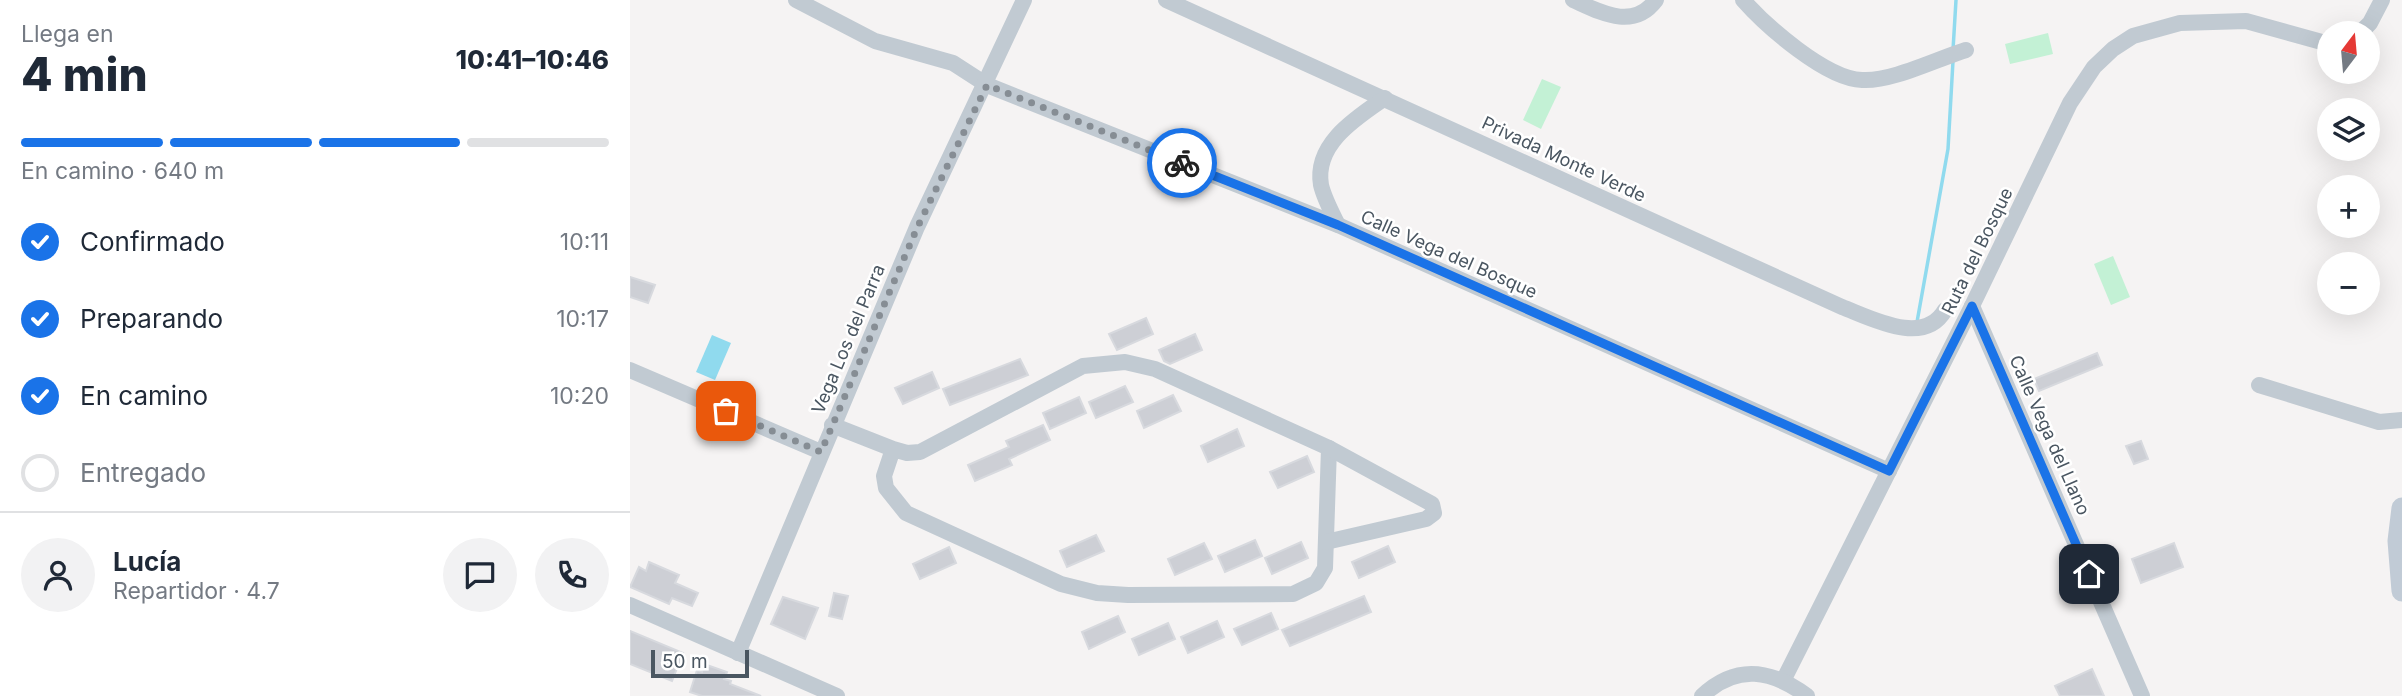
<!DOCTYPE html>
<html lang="es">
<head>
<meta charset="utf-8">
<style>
  body { margin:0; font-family:Inter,sans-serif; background:#f2f2f3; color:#1f2937; height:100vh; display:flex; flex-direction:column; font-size:26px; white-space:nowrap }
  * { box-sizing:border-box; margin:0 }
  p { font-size:23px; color:#747a83 }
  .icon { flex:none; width:38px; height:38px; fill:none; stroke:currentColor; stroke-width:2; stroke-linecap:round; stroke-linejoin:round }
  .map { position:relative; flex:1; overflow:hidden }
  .side { display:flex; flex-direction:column; background:#fff; width:630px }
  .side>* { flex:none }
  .needle { width:46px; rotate:16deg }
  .tools { position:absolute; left:1687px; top:21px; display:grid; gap:14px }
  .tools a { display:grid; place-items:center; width:63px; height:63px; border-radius:50%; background:#fff; box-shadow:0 7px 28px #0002; font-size:35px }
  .scale { position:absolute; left:21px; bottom:18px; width:98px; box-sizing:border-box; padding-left:7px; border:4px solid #4a5661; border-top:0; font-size:19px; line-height:24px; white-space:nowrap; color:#4a5661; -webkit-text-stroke:5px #fff; paint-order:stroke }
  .pin { position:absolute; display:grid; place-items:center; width:60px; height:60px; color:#fff; margin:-30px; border-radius:14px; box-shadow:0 4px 10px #0006 }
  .courier { position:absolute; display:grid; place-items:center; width:70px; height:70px; margin:-35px; border:5px solid #1a73e8; border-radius:50%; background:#fff; color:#222; box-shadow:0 2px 9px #0007 }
  .overview em { font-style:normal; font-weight:800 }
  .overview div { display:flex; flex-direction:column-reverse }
  .overview { display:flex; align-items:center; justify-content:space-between; height:119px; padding:0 21px }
  h1 { font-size:46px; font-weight:800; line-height:52px }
  .bar { display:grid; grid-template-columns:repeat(4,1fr); gap:10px 7px; align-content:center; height:84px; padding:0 21px }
  .bar i { height:9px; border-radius:5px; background:#e0e1e3 }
  .bar .current { background:#1a73e8 }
  .bar p { grid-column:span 4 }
  .line { display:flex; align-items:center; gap:18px; padding:0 21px; border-top:2px solid #e0e1e3 }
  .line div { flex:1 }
  .round { display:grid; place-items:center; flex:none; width:74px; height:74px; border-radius:37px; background:#f2f2f3 }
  ol { padding:0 21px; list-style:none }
  li { display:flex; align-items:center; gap:21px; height:77px }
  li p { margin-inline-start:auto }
  li .icon { padding:7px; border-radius:50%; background:#1a73e8; color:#fff; stroke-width:4 }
  li:last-child { color:#747a83 }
  li i { width:38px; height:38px; border:4px solid #e0e1e3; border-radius:50% }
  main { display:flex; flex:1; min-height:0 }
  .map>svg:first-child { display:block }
  .green { fill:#c3f1d5 }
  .water { fill:#90daee }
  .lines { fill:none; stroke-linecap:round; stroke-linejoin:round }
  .stream { stroke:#90daee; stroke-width:3.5 }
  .building { fill:#cdcfd5; stroke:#d7d9de; stroke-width:2 }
  .street { stroke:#c1cad2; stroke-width:16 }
  .secondary { stroke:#c1cbd6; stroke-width:21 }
  .done { stroke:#868d94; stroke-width:7; stroke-dasharray:0 12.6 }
  .route { stroke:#1a73e8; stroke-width:9 }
  .labels { text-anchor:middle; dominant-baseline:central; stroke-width:5; stroke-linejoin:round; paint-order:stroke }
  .street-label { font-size:18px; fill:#4a5661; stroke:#fff }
</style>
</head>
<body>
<main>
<section class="side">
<div class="overview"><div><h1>4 min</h1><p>Llega en</p></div><em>10:41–10:46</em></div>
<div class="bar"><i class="current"></i><i class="current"></i><i class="current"></i><i></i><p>En camino · 640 m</p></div>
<ol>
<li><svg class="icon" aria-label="check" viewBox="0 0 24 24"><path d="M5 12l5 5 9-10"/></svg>Confirmado<p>10:11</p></li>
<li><svg class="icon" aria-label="check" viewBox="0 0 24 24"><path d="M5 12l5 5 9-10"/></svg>Preparando<p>10:17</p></li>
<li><svg class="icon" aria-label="check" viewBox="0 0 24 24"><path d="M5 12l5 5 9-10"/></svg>En camino<p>10:20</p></li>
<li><i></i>Entregado</li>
</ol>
<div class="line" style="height:126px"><a class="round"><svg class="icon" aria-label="person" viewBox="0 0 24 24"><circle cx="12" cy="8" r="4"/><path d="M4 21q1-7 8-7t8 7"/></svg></a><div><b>Lucía</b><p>Repartidor · 4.7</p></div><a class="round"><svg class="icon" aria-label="chat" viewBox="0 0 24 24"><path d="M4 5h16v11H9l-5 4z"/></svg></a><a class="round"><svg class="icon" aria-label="phone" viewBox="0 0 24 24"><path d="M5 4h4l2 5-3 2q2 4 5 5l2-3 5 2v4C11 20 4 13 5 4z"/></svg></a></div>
</section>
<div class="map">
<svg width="1772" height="696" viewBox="0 0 1772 696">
  <rect width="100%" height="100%" fill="#f5f3f3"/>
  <!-- green -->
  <g class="green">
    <path d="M1418,33L1423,54L1380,64L1375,44Z"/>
    <path d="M912,79L931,87L911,129L893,120Z"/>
    <path d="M1483,256L1500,297L1481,305L1464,264Z"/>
  </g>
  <!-- water -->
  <path class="water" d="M82,335L101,343L85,380L66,372Z"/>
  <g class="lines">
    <!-- stream -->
    <g class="stream">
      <path d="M1323,50L1326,0"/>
      <path d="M1287,322L1318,149L1323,61"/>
    </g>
  </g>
  <!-- building -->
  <g class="building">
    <path d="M0,277L25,285L18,303L0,297Z"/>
    <path d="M516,318L523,334L487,350L479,334Z"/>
    <path d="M565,334L572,350L540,364L534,361L529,350Z"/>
    <path d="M1467,353L1472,365L1409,391L1404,379Z"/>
    <path d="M390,359L398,375L320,405L313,389Z"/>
    <path d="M302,372L309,388L273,404L265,388Z"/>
    <path d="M495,386L503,402L466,418L459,402Z"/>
    <path d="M543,395L551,411L514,428L507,411Z"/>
    <path d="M449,397L456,413L420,429L413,413Z"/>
    <path d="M413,425L420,440L379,459L382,465L345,481L338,465L379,447L376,441Z"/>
    <path d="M607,429L614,446L578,462L571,446Z"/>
    <path d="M1511,441L1518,459L1504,464L1496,446Z"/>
    <path d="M677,456L684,472L648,488L640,472Z"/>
    <path d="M466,535L474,551L437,567L430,551Z"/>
    <path d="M625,540L632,556L595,572L588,556Z"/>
    <path d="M671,542L678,558L642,574L635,558Z"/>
    <path d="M574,543L582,559L545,575L538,559Z"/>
    <path d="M1544,543L1553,567L1511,583L1502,559Z"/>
    <path d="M758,546L765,562L729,578L722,562Z"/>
    <path d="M319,547L326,563L290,579L283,564Z"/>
    <path d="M19,562L49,575L45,583L68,593L62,606L42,598L39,604L0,587L9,567L16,571Z"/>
    <path d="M204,593L218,596L212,619L199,616Z"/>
    <path d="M734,596L741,612L660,646L652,630Z"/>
    <path d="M153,597L188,608L175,639L141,624Z"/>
    <path d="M641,613L648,629L612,645L604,629Z"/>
    <path d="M488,616L495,632L459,649L452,632Z"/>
    <path d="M587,621L594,637L558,653L551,637Z"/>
    <path d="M538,623L545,639L509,655L502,639Z"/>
    <path d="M0,631L53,653L42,681L0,664Z"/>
    <path d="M74,664L97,672L94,679L101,681L100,684L131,696H72L60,692L67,670L72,672Z"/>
    <path d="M1462,669L1474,696H1430L1425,686Z"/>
  </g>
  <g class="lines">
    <!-- street -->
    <g class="street">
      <path d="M166,0L245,41L323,63L357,85L708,225L1259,471"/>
      <path d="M536,0L1212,307C1241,318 1294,347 1315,310"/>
      <path d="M943,0C970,12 1003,31 1026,0"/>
      <path d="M1113,0C1136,26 1196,79 1232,80C1261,82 1307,59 1336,50"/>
      <path d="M1730,33L1740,23L1752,0"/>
      <path d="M708,225C702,213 694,198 691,185C684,144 726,118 755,98"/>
      <path d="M1342,306L1512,696"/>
      <path d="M0,370L191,452"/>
      <path d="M1629,385L1749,422L1772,420"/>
      <path d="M202,425L263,449L277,453L290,452L453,366L495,362L525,369L699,448L695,568L686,583L663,594L498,595L467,593L431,584L276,513L256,488L254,476L263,449"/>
      <path d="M696,542L796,519L804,513L802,504L699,448"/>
      <path d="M0,605L207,696"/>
      <path d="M108,653L287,227L394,0"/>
      <path d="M1154,679L1342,306L1440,103L1464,67L1483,49L1503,36L1550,23L1616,21L1699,44"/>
      <path d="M1072,696C1107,663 1142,670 1177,696"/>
    </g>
    <!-- secondary -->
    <path class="secondary" d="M1772,508L1768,541L1772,591"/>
  </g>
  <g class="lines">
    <!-- done -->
    <path class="done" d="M96,411L191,452L287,228L357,85L552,163"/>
    <!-- route -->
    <path class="route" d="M552,163L708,225L1259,471L1342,306L1459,574"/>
  </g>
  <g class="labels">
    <!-- street labels -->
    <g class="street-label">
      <text transform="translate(934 159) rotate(25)">Privada Monte Verde</text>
      <text transform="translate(1347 251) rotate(-64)">Ruta del Bosque</text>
      <text transform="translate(819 254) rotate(24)">Calle Vega del Bosque</text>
      <text transform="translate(218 339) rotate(-67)">Vega Los del Parra</text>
      <text transform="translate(1420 435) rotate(66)">Calle Vega del Llano</text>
    </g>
  </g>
</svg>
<div class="tools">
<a><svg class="needle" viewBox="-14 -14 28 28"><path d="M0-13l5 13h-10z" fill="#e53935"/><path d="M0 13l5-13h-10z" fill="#747a83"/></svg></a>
<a><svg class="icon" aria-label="layers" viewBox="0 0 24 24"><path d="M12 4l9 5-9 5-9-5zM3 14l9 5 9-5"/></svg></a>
<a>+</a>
<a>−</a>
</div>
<div class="scale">50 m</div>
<div class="pin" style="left:96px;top:411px;background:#ea580c"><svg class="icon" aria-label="bag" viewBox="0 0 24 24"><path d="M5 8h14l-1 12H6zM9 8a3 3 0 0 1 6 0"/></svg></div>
<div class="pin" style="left:1459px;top:574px;background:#1f2937"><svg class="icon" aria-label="home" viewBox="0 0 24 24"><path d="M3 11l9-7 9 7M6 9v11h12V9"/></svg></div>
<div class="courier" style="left:552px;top:163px"><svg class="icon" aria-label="bike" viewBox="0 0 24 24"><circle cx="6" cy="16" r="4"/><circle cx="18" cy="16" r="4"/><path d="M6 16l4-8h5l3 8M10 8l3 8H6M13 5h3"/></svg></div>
</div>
</main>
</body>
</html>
